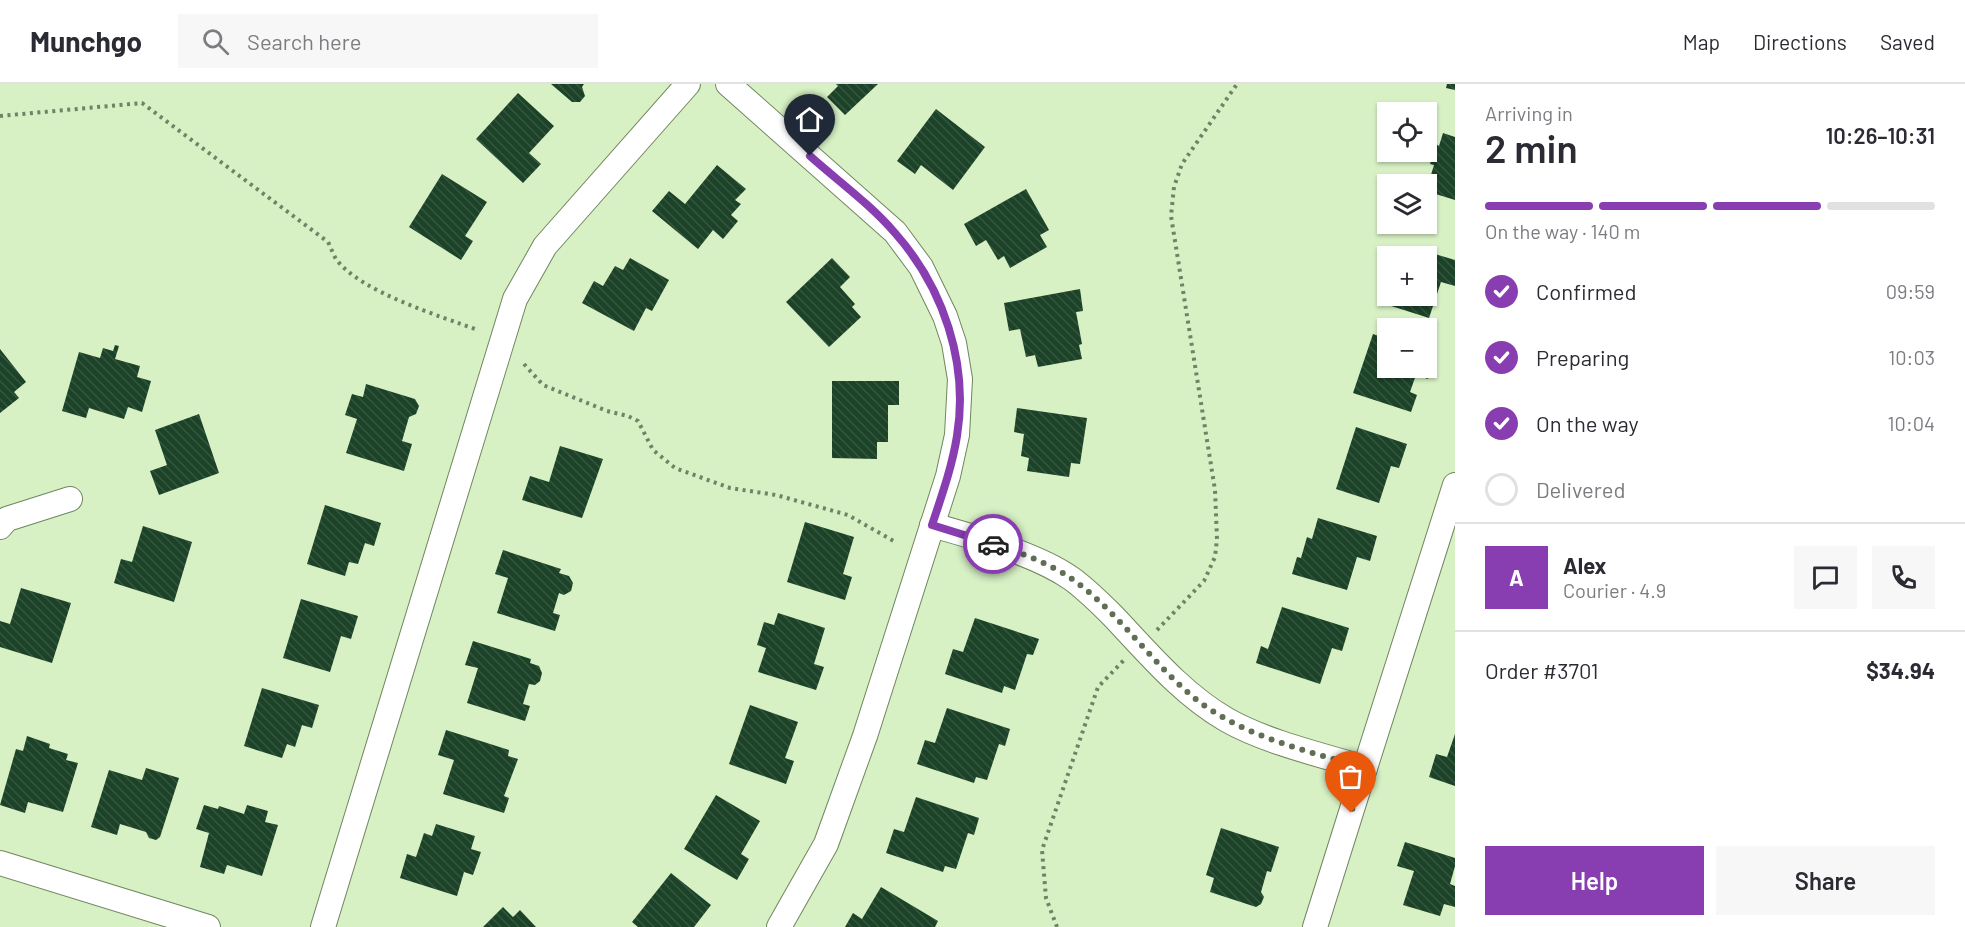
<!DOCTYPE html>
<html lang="en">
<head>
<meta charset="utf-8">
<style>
  body { margin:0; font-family:Barlow,sans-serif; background:#f7f7f7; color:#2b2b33; height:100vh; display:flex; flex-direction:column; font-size:22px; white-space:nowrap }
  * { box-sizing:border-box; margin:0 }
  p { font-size:20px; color:#7c7c81 }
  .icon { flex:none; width:33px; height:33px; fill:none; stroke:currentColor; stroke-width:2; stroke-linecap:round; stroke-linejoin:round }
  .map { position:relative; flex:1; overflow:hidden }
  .sheet { display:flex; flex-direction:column; background:#fff; width:510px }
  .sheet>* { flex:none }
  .controls { position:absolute; left:1377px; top:18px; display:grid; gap:12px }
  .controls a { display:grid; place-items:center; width:60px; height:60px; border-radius:0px; background:#fff; box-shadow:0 2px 4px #0004; font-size:30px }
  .pin { position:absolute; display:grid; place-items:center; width:51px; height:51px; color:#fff; margin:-62px -26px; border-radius:50% 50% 50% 0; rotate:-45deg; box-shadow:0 0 6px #0007 }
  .pin .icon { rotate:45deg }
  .courier { position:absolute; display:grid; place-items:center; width:60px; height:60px; margin:-30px; border:4px solid #883eb0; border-radius:50%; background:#fff; color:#222; box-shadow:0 2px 8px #0007 }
  .headline em { font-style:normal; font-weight:600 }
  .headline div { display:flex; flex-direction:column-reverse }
  .headline { display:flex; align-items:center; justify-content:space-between; height:102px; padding:0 30px }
  h1 { font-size:39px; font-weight:600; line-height:45px }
  .bar { display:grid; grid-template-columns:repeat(4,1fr); gap:9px 6px; align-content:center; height:72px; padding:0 30px }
  .bar i { height:8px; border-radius:4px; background:#e1e1e2 }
  .bar .active { background:#883eb0 }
  .bar p { grid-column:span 4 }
  .line { display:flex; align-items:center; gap:15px; padding:0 30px; border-top:2px solid #e1e1e2 }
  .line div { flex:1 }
  .round { display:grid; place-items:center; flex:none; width:63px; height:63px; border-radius:0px; background:#f7f7f7 }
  ol { padding:0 30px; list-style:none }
  li { display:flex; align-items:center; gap:18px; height:66px }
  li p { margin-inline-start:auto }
  li .icon { padding:6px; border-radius:50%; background:#883eb0; color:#fff; stroke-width:4 }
  li:last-child { color:#7c7c81 }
  li i { width:33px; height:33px; border:3px solid #e1e1e2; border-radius:50% }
  .cta { display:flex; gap:12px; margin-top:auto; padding:12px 30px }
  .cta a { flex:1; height:69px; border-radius:0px; background:#883eb0; color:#fff; font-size:24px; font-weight:600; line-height:69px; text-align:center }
  .cta a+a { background:#f7f7f7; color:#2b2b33 }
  header { display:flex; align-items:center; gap:36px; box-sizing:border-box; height:84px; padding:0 30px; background:#fff; border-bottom:2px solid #e1e1e2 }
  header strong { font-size:28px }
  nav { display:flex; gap:33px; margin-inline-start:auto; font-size:21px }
  .search { width:420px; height:54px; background:#f7f7f7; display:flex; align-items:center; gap:15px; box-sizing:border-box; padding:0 21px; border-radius:0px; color:#7c7c81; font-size:22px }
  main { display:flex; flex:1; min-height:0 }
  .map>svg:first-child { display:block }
  .building { fill:url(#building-back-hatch) }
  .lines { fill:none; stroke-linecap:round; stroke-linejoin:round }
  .minor-casing { stroke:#70865f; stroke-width:26 }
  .path { stroke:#728266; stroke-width:4; stroke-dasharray:3 4.5; stroke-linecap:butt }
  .minor { stroke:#fff; stroke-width:24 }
  .done { stroke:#5f6e54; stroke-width:6; stroke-dasharray:0 10.8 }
  .route { stroke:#883eb0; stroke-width:8 }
</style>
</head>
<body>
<header>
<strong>Munchgo</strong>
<div class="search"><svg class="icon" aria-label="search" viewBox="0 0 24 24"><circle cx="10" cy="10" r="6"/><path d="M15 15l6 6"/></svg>Search here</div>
<nav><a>Map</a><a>Directions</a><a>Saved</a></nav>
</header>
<main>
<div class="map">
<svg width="1455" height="843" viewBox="0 0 1455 843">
  <defs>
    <pattern id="building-back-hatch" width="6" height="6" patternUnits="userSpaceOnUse" patternTransform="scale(1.5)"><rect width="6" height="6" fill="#1c4228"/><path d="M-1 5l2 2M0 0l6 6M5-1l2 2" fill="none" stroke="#34553e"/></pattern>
  </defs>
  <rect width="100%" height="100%" fill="#d7f0c4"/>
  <!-- building -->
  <g class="building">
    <path d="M551,0H584L582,3L585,12L580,18H572Z"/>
    <path d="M836,0H878L845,31L827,13L838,2Z"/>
    <path d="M1447,0H1455V6L1446,4Z"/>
    <path d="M518,9L554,42L529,69L541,80L523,99L476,55Z"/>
    <path d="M936,25L985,63L953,106L921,81L915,90L897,77Z"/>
    <path d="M1443,49L1455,53V116L1426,107L1434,81L1430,80L1436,60L1439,62Z"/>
    <path d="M717,81L746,105L735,116L741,120L731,131L738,137L723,155L713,146L698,165L652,127L669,107L685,120Z"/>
    <path d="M442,90L487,118L465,152L473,157L461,176L409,143Z"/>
    <path d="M1026,105L1049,146L1040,151L1047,163L1010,184L1004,172L998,176L986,156L976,162L964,140Z"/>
    <path d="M1408,162L1455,176V202L1441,198L1429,234L1388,221L1391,212H1426V172H1405Z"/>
    <path d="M630,174L669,196L652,227L646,224L634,247L582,219L594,197L603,202L615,182L623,186Z"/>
    <path d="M832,174L850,193L840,203L855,220L852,223L861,233L829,263L786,218Z"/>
    <path d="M1080,205L1083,227L1076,228L1082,260L1079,261L1082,275L1038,283L1035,271L1026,273L1020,245L1009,247L1004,219Z"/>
    <path d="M1373,250L1388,255V284H1426V268L1436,271L1428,295L1416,291L1410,308L1417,311L1411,328L1353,309Z"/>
    <path d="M115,261L119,262L115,275L140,282L137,293L151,297L142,328L128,323L124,335L89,324L86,334L62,327L79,268L100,274L103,264L113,267Z"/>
    <path d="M0,265L26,298L14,308L19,314L0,329Z"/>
    <path d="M832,297H899V321H888V358H877V375L832,374Z"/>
    <path d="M366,300L415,315L419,322L416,330L409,333L402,357L412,360L404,387L346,369L357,335L345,331L352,310L363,313Z"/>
    <path d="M1017,324L1087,334L1080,380L1071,379L1069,393L1027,387L1029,374L1021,372L1024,350L1014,348Z"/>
    <path d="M199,330L219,389L159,411L150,387L167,381L155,346Z"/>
    <path d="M1356,343L1407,360L1399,384L1391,382L1379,419L1336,405Z"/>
    <path d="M560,362L603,375L582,434L522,416L530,392L549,398Z"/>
    <path d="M325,421L381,439L374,462L365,459L358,480L349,478L345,492L307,480Z"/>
    <path d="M1318,434L1377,452L1370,477L1357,473L1347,506L1292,490L1297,473L1301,474L1307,453L1312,455Z"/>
    <path d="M805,438L854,453L843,490L852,493L845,516L787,498Z"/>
    <path d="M143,442L192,458L174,518L114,499L121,475L132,478Z"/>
    <path d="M503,466L561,485L559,489L569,492L573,499L571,507L564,511L559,509L553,529L560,531L555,547L497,529L508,494L495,490Z"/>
    <path d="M21,504L71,519L52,579L0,563V537L10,540Z"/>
    <path d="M301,515L358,532L351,555L341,552L330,588L283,574Z"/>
    <path d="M1282,523L1349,544L1342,567L1332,564L1320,600L1256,579L1261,562L1268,565Z"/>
    <path d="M778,529L825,544L814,580L824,583L816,606L758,588L766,564L757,561L764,538L774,541Z"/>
    <path d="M975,534L1039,555L1033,571L1027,570L1015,606L1004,602L1002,609L945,590L953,565L963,568Z"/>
    <path d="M473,557L531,575L530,579L539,582L542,589L540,597L535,601L529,600L523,620L530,622L525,637L467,619L478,584L465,581Z"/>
    <path d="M262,604L319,621L312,644L302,641L295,663L287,660L282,674L244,662Z"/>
    <path d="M750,621L798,638L785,674L794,677L786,700L729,680Z"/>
    <path d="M947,624L1010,645L1005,662L999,660L987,696L976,693L974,699L917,680L925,656L935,659Z"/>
    <path d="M446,646L509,666L508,672L518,675L504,712L509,714L504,729L443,710L454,676L438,671Z"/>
    <path d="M1455,650V702L1429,693L1436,670L1447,673Z"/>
    <path d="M27,652L50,660L49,664L68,670L66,676L78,679L63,728L28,718L25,729L0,721L16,665L23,667Z"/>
    <path d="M146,684L179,694L160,753L156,756L149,754L146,748L120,740L117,751L91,743L109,686L142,696Z"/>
    <path d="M716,711L760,737L741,770L749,775L737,796L684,765Z"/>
    <path d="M916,713L979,734L974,751L968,749L956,785L945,782L943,788L886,769L894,745L904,748Z"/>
    <path d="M204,721L218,725L219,722L244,730L247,721L268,727L265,738L278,741L262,792L227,781L224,790L200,783L209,749L196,745Z"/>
    <path d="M436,740L475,752L471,765L481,768L473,791L464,788L457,812L400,794L407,770L416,773L424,749L432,752Z"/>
    <path d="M1221,744L1279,763L1271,788L1267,787L1261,808L1264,813L1261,820L1256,823L1210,808L1214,794L1206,791Z"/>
    <path d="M1405,758L1455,774V782L1450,800L1455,802V823L1444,820L1440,832L1403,821L1414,787L1397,782Z"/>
    <path d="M671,789L711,821L694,843H638L632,838Z"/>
    <path d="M881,803L938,837L935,843H845L853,829L862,835Z"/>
    <path d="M503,823L513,833L520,826L536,843H483Z"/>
  </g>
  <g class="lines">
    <defs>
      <g id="minor">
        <path d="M728,0L895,148L921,183L945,232L954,259L960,295L957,351L948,392L865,652L826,760L779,843"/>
        <path d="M932,441C974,453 1037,470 1072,495C1087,506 1100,519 1113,532C1148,569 1182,610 1227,636C1266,658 1321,671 1365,684L1455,401"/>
        <path d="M0,443L7,435L70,415"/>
        <path d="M0,779L208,843"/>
        <path d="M323,843L515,215L545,162L688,0"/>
        <path d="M1315,843L1365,684"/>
      </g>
    </defs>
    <!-- minor casing -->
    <use href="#minor" class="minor-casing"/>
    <!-- path -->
    <g class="path">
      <path d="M0,32L142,19L328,158C331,164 333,170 336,175C360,208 440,232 478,246"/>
      <path d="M524,280L543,301L607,327L628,332L638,337L653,366L675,384L730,404L776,411L848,431L897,459"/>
      <path d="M1157,546L1204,497L1215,473L1217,455L1215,406L1171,132L1174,103L1182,80L1237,0"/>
      <path d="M1057,843L1046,814L1042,766L1098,603L1125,575"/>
    </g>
    <!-- minor -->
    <use href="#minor" class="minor"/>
  </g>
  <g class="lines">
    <!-- done -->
    <path class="done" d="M993,460C1019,468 1049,479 1072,495C1119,528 1152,580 1197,616C1245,653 1307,667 1365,684L1351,729"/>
    <!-- route -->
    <path class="route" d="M810,72C838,97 870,120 895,149C943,203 969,279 957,352C952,383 942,411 932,441L993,460"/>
  </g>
</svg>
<div class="controls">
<a><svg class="icon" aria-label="locate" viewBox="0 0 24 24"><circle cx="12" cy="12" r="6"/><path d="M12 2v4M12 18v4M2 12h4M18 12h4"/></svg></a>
<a><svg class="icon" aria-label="layers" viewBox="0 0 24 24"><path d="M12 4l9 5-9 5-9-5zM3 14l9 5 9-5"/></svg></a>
<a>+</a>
<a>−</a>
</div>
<div class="pin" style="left:1351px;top:729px;background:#ea580c"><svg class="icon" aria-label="bag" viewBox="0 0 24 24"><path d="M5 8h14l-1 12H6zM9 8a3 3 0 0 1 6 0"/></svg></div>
<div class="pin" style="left:810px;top:72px;background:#1f2937"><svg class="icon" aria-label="home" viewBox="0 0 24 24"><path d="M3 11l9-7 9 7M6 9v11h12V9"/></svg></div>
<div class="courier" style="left:993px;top:460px"><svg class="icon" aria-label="car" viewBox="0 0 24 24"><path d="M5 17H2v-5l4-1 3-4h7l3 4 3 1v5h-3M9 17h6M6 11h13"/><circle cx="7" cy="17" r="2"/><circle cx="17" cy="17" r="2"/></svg></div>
</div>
<section class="sheet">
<div class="headline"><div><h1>2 min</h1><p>Arriving in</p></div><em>10:26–10:31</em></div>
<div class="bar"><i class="active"></i><i class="active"></i><i class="active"></i><i></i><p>On the way · 140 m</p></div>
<ol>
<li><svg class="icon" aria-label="check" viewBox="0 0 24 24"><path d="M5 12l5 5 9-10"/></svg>Confirmed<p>09:59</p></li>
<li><svg class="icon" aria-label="check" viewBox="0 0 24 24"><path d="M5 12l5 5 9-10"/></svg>Preparing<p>10:03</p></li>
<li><svg class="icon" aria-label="check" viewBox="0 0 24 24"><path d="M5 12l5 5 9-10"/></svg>On the way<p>10:04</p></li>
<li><i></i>Delivered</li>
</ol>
<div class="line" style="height:108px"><b class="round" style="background:#883eb0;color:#fff">A</b><div><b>Alex</b><p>Courier · 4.9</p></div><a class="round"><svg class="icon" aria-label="chat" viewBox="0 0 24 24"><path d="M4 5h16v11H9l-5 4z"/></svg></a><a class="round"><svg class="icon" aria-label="phone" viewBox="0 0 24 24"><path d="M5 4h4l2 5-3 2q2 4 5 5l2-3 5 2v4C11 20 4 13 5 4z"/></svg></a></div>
<div class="line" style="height:78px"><div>Order #3701</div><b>$34.94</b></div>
<div class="cta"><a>Help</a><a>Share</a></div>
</section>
</main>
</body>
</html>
